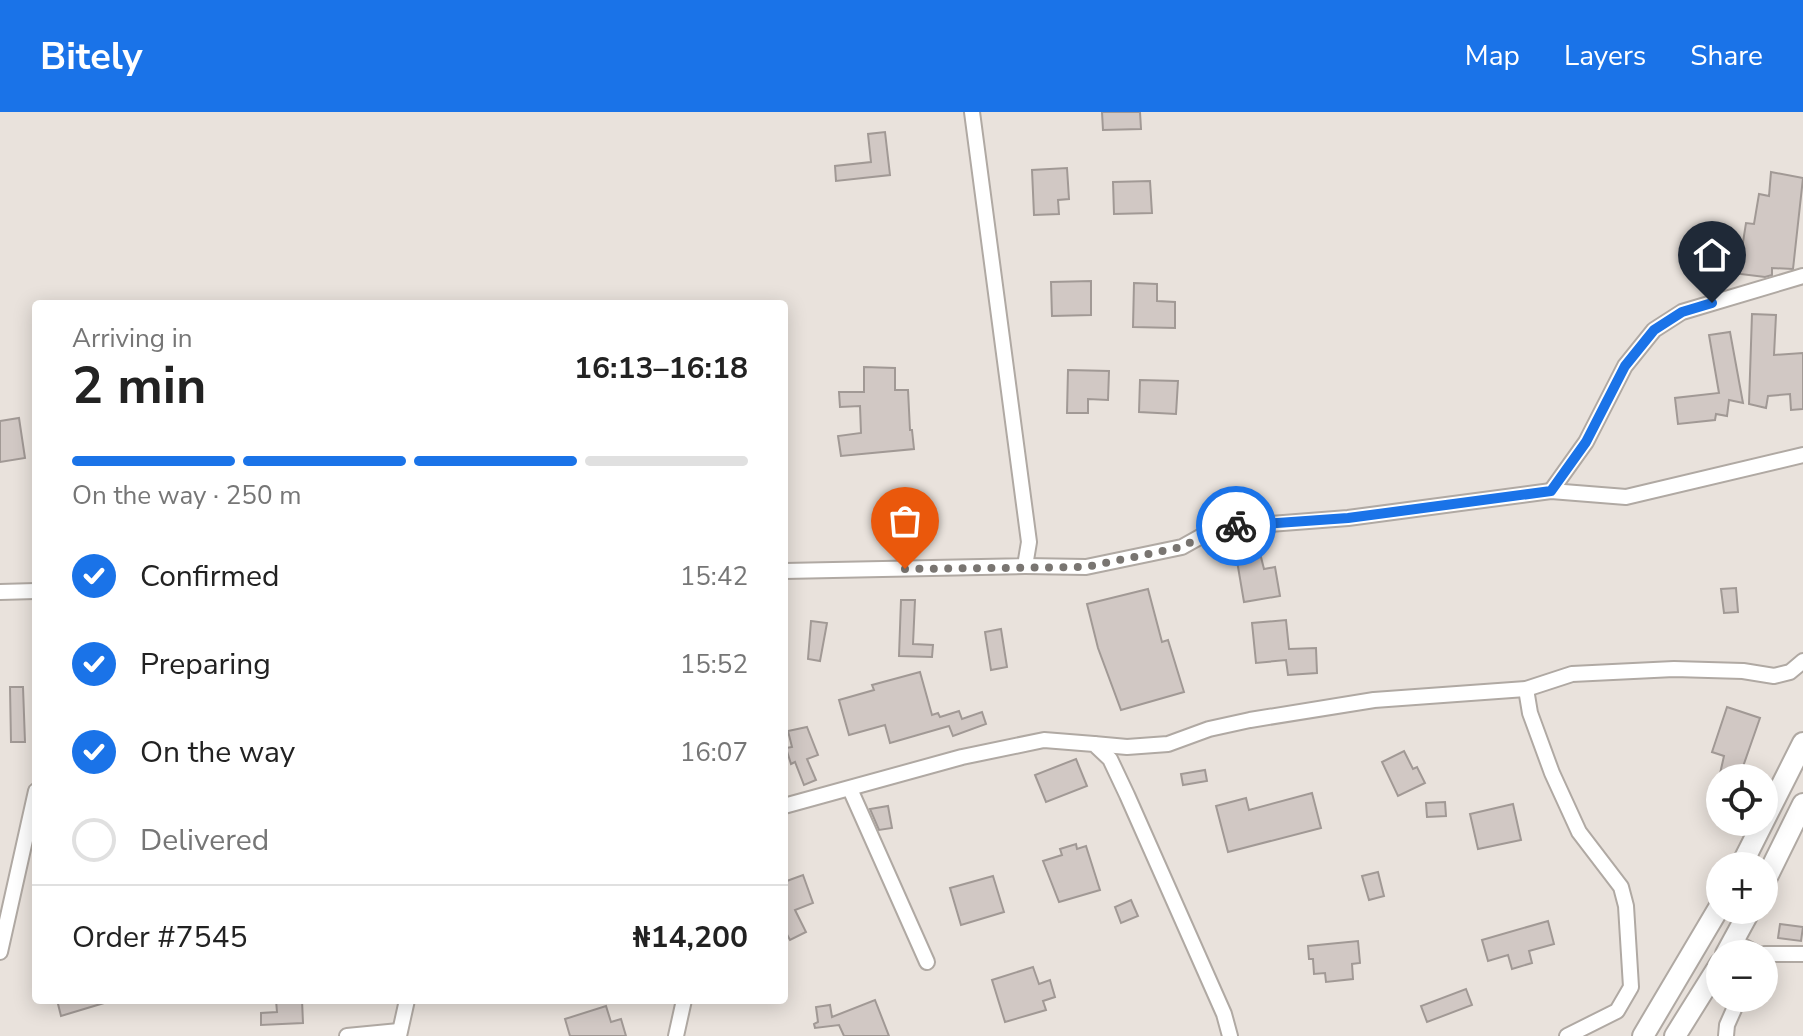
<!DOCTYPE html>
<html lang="en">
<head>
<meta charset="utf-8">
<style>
  body { margin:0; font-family:"Nunito Sans",sans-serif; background:#f2f2f2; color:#222; height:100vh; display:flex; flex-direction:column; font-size:30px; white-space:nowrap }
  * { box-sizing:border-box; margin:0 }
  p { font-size:26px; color:#767676 }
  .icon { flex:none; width:44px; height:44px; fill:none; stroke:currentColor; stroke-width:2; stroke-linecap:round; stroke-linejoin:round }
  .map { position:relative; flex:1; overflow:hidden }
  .details { position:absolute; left:32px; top:188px; width:756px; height:704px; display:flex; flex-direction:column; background:#fff; border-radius:8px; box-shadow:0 4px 20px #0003 }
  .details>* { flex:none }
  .controls { position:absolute; left:1706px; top:652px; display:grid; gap:16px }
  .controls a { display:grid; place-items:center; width:72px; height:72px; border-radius:50%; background:#fff; box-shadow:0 4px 20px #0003; font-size:40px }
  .pin { position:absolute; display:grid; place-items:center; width:68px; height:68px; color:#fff; margin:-82px -34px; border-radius:50% 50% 50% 0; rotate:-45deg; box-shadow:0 0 8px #0007 }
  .pin .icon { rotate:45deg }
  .courier { position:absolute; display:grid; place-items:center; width:80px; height:80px; margin:-40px; border:6px solid #1a73e8; border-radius:50%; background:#fff; color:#222; box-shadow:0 2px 10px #0007 }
  .headline em { font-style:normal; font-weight:700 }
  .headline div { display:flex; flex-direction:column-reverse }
  .headline { display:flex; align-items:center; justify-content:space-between; height:136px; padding:0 40px }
  h1 { font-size:52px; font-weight:700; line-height:60px }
  .bar { display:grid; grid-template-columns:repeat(4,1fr); gap:12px 8px; align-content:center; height:96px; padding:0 40px }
  .bar i { height:10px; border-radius:6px; background:#e0e0e0 }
  .bar .on { background:#1a73e8 }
  .bar p { grid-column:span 4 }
  .line { display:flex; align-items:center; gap:20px; padding:0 40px; border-top:2px solid #e0e0e0 }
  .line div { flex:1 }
  ol { padding:0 40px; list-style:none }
  li { display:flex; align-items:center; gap:24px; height:88px }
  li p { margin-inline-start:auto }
  li .icon { padding:8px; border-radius:50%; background:#1a73e8; color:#fff; stroke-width:4 }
  li:last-child { color:#767676 }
  li i { width:44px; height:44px; border:4px solid #e0e0e0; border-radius:50% }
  header { display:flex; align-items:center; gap:48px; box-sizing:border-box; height:112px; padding:0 40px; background:#1a73e8; color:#fff }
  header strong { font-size:38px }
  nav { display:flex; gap:44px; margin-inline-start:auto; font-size:28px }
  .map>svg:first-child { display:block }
  .building { fill:#d1c8c4; stroke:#a19995; stroke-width:2 }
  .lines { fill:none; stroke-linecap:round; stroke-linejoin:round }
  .minor-casing { stroke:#b0a9a3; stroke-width:18 }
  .secondary-casing { stroke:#b0a9a3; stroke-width:24 }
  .minor { stroke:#fff; stroke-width:14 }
  .secondary { stroke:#fff; stroke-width:20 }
  .done { stroke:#797571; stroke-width:8; stroke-dasharray:0 14.4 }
  .route { stroke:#1a73e8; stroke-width:10 }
</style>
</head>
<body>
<header>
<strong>Bitely</strong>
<nav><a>Map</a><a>Layers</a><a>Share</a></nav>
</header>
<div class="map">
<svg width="1803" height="924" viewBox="0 0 1803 924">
  <rect width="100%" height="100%" fill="#e9e2dc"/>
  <!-- building -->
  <g class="building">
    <path d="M1102,0H1140L1141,17L1103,18Z"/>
    <path d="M885,20L890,63L836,69L835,54L871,50L868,22Z"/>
    <path d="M1067,56L1069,87L1058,88L1059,102L1034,103L1032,58Z"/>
    <path d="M1771,60L1803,66L1793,157L1772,156V163L1765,165L1733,161L1725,175L1704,162L1720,137L1740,149L1746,111L1754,112L1759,82L1769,84Z"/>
    <path d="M1150,69L1152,101L1114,102L1113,70Z"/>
    <path d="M1091,169V203L1052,204L1051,170Z"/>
    <path d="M1134,171L1157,172V189L1175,190V216L1133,215Z"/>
    <path d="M1752,202L1776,203L1774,243L1803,241V297L1791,298L1790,282L1768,284L1766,296L1749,292Z"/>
    <path d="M1730,220L1743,291L1729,288L1727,304L1716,302L1715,308L1678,312L1675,286L1719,281L1709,223Z"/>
    <path d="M864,255L895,256V278H908L910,318H912L914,337L841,344L838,324L861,321L860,294L840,295L839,280H864Z"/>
    <path d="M1068,258L1109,259L1108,288L1088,287V301H1067Z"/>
    <path d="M1140,268L1178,269L1176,302L1139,300Z"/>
    <path d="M19,306L25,346L0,350V309Z"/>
    <path d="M1261,445L1264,457L1275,455L1280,484L1244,490L1237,449Z"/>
    <path d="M1736,476L1738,500L1724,501L1721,477Z"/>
    <path d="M1148,477L1162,530L1168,528L1184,580L1121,598L1098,536L1087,492Z"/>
    <path d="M901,488H915L913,532L933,533L932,545L899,544Z"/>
    <path d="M1286,508L1289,537L1316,536L1317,561L1288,563L1286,548L1256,551L1252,511Z"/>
    <path d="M811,509L827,511L820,549L808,547Z"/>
    <path d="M1001,517L1007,555L991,558L985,520Z"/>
    <path d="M920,560L932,603L938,601L940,605L959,599L962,607L982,600L986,612L953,624L949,614L890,631L885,613L849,623L839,588L874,578L872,573Z"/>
    <path d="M10,575H23L25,630H11Z"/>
    <path d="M1727,595L1760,606L1739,666H1719L1724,644L1712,640Z"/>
    <path d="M807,615L818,643L807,647L816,668L804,673L795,650L791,652L786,636L792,635L788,619Z"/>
    <path d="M1404,639L1413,657L1417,655L1425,671L1398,684L1382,650Z"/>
    <path d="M1076,647L1087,674L1046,690L1035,663Z"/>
    <path d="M1205,658L1207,669L1183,673L1181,662Z"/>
    <path d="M1312,681L1321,716L1228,740L1216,694L1246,686L1249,698Z"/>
    <path d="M1445,690L1446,704L1427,705L1426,691Z"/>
    <path d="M1513,692L1521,728L1478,737L1470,702Z"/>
    <path d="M888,694L892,716L879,718L870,697Z"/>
    <path d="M1076,732L1077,737L1086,734L1100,778L1059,790L1043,749L1062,743L1060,737Z"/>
    <path d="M1378,760L1384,784L1369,788L1362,764Z"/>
    <path d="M803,763L813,791L795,798L806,820L790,828L784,817V770Z"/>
    <path d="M993,764L1004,800L961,813L950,776Z"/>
    <path d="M1131,788L1138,804L1121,811L1115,795Z"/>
    <path d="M1548,809L1554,832L1529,839L1532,851L1512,857L1508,843L1488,849L1482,828Z"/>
    <path d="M1780,812L1803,815L1801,829L1778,826Z"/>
    <path d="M1358,829L1360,851L1352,852L1353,867L1326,870L1325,861L1314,862L1313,847H1309L1308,834Z"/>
    <path d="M1033,855L1039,872L1050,868L1055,885L1043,889L1046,898L1005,910L992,868Z"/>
    <path d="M1466,877L1472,893L1427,910L1421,894Z"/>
    <path d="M57,888H103L104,891L61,904Z"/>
    <path d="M276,888H302L303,911L261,913V901L277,900Z"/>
    <path d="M875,888L889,924H844L839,913L815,916L814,912L818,910L816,895L830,893L832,905Z"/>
    <path d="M606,894L611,910L621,907L626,924H570L565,907Z"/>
  </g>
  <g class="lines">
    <defs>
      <g id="minor">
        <path d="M1551,379L1586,330L1625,254L1654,218L1682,200L1803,164"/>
        <path d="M1025,454L1086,455L1182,435L1216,416L1348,406L1551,379L1626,385L1803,343"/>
        <path d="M784,459L1025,454L1029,430L972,0"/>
        <path d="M0,480L36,479"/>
        <path d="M1526,577L1530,601L1552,661L1579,720L1621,775L1626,794L1631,875L1617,899L1567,924"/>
        <path d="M1094,632L1127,635L1168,632L1209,617L1250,608L1374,588L1526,577L1572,562L1674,557L1743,559L1774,564L1790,560L1803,549"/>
        <path d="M850,677L927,850"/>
        <path d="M784,694L962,645L1044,628L1094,632L1110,647L1127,683L1224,902L1230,924"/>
        <path d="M1733,829L1758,842"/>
        <path d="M0,840L36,679"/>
        <path d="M1764,842H1803"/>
        <path d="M347,924L399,919"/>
        <path d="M399,924L407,888"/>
        <path d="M676,924L684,888"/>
        <path d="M1726,924L1727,913L1739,886"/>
      </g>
      <g id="secondary">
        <path d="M1741,754L1803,631"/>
        <path d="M1764,771L1803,692"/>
        <path d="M1726,842L1750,798"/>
        <path d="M1643,924L1720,794"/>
        <path d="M1675,924L1720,852"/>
      </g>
    </defs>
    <!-- minor casing -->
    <use href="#minor" class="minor-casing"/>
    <!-- secondary casing -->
    <use href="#secondary" class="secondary-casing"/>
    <!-- minor -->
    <use href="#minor" class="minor"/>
    <!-- secondary -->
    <use href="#secondary" class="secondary"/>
  </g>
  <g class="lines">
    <!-- done -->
    <path class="done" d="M905,457L1086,455L1182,435L1216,416L1236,414"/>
    <!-- route -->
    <path class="route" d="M1236,414L1348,406L1551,379L1586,330L1625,254L1654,218L1682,200L1712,191"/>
  </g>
</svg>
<div class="controls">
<a><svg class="icon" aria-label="locate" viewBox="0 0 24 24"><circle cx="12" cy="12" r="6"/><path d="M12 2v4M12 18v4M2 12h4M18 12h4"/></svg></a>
<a>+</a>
<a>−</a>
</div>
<div class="pin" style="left:905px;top:457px;background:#ea580c"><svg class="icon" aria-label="bag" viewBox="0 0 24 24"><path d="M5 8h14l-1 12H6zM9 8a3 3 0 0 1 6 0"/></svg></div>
<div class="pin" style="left:1712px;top:191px;background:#1f2937"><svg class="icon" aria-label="home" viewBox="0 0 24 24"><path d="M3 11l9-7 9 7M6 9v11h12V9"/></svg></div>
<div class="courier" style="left:1236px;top:414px"><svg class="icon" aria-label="bike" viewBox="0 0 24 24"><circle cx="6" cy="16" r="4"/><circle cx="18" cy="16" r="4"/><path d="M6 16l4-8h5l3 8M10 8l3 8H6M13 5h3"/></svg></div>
<section class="details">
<div class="headline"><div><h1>2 min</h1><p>Arriving in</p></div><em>16:13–16:18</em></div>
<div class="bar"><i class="on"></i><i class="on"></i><i class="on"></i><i></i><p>On the way · 250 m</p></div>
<ol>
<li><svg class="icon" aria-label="check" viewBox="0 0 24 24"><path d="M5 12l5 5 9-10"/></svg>Confirmed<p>15:42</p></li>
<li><svg class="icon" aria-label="check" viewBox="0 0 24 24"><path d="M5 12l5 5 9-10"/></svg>Preparing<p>15:52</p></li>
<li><svg class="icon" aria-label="check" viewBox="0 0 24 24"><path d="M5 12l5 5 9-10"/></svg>On the way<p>16:07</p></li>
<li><i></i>Delivered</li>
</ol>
<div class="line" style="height:104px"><div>Order #7545</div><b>₦14,200</b></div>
</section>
</div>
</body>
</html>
